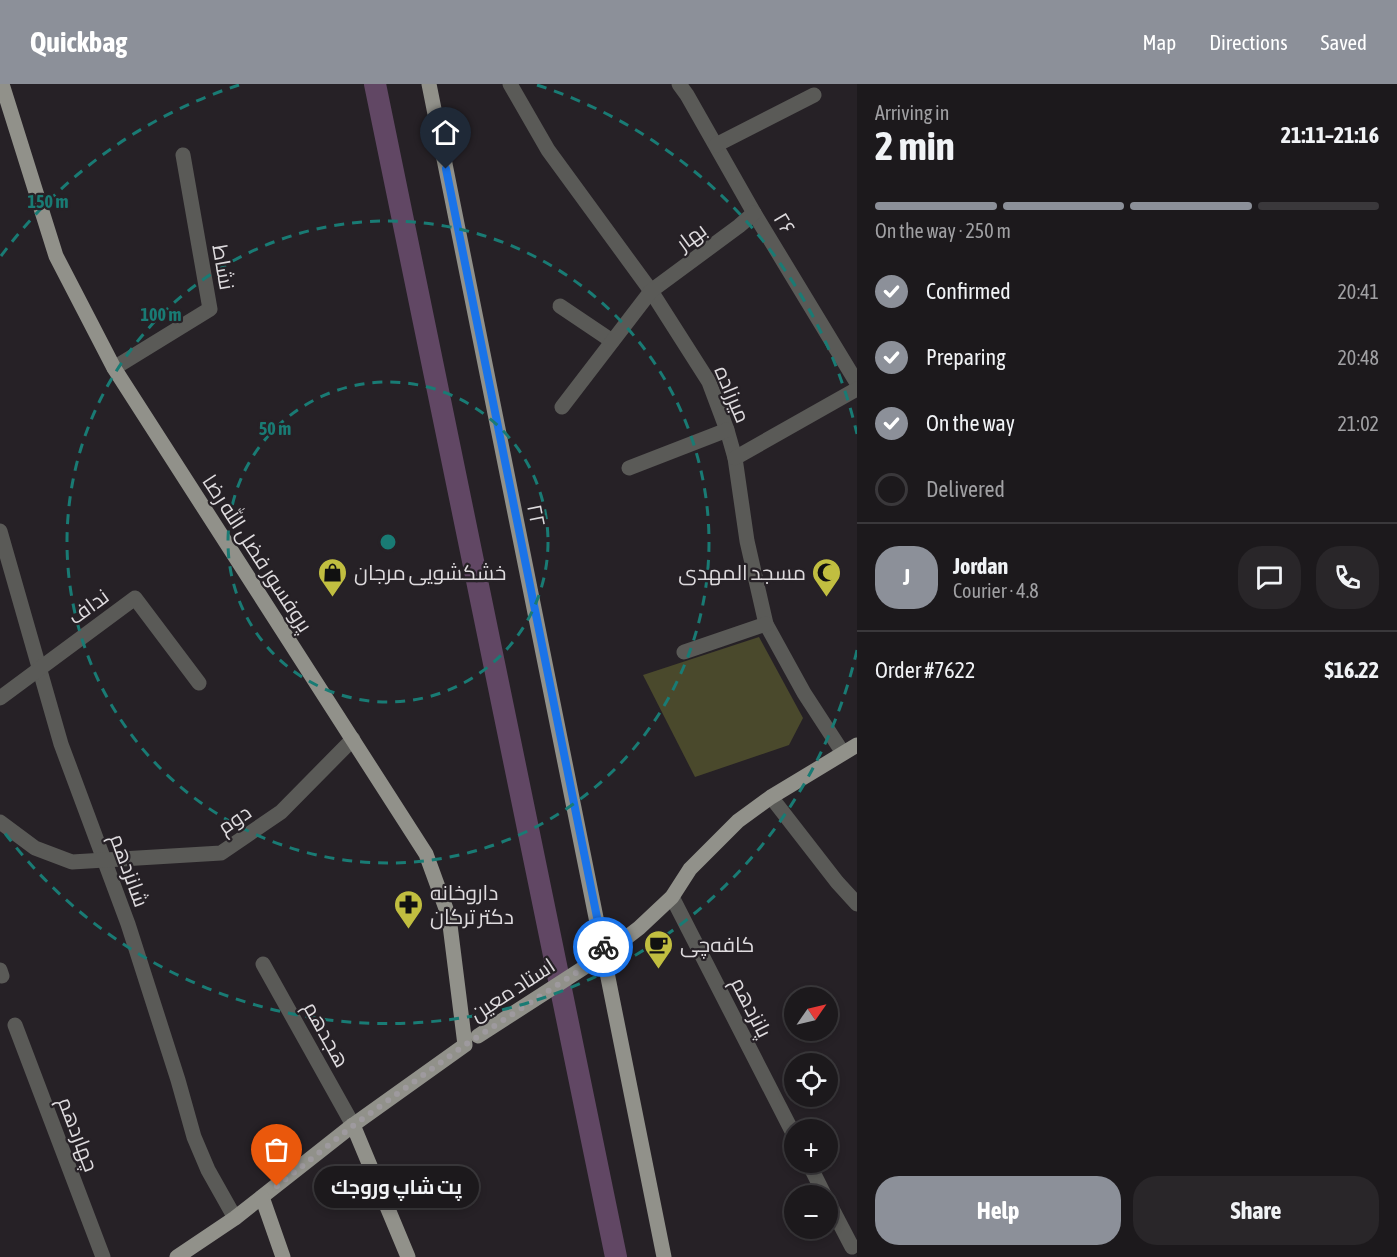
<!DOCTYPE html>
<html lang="en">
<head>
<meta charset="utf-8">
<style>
  body { margin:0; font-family:"Asap Condensed",Cairo,sans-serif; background:#292629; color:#f1f3f6; height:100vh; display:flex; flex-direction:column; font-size:22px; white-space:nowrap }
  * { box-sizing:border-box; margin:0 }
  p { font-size:20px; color:#a0a0a3 }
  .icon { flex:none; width:33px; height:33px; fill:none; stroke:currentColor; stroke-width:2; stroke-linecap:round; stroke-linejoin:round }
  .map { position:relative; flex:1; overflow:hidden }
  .drawer { display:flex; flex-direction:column; background:#1c191c; width:540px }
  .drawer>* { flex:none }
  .needle { width:39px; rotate:56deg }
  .fabs { position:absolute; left:784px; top:903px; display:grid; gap:12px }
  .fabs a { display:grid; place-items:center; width:54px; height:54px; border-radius:50%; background:#1c191c; box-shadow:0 3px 9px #0003,0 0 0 2px #3a383b; font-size:30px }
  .pin { position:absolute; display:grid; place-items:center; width:51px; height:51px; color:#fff; margin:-62px -26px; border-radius:50% 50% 50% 0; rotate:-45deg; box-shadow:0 0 6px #0007 }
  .pin .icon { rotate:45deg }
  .courier { position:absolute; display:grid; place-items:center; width:60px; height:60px; margin:-30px; border:4px solid #1a73e8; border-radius:50%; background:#fff; color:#222; box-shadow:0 2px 8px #0007 }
  .bubble { position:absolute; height:42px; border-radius:21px; background:#1c191c; box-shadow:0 3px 9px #0003,0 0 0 2px #3a383b; font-size:20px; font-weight:700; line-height:42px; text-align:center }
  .head em { font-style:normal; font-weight:700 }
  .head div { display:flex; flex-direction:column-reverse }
  .head { display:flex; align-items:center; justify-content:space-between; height:102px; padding:0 18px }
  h1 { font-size:39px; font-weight:700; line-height:45px }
  .bar { display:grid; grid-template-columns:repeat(4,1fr); gap:9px 6px; align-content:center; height:72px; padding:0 18px }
  .bar i { height:8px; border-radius:4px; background:#3a383b }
  .bar .current { background:#8c9099 }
  .bar p { grid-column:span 4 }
  .line { display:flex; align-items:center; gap:15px; padding:0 18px; border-top:2px solid #3a383b }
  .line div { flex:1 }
  .round { display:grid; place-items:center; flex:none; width:63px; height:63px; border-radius:24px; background:#292629 }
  ol { padding:0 18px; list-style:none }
  li { display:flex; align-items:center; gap:18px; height:66px }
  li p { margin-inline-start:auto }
  li .icon { padding:6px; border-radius:50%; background:#8c9099; color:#fff; stroke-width:4 }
  li:last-child { color:#a0a0a3 }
  li i { width:33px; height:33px; border:3px solid #3a383b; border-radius:50% }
  .primary-button { display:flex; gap:12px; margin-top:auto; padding:12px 18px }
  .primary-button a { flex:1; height:69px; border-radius:24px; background:#8c9099; color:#fff; font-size:24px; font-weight:700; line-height:69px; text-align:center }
  .primary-button a+a { background:#292629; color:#f1f3f6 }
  header { display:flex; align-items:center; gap:36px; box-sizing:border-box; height:84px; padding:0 30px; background:#8c9099; color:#fff }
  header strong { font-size:28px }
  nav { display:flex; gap:33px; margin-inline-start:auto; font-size:21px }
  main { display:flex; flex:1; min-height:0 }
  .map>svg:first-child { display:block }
  .green { fill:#4a492c }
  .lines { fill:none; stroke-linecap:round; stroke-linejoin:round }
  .canal { stroke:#614764; stroke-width:22 }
  .minor { stroke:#5a5a57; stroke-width:15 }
  .major { stroke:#91918a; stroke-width:15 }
  .done { stroke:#9e9a9e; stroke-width:6; stroke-dasharray:0 10.8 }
  .route { stroke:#1a73e8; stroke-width:8 }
  .ring { fill:none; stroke:#197b74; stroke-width:3; stroke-dasharray:10 8 }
  .labels { text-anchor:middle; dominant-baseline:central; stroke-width:4.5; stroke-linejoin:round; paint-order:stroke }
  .street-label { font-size:21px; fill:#dedbde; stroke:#262126 }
  .poi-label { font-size:21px; fill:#dedbde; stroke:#262126; text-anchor:start }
  .centre { fill:#197b74; stroke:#262126; stroke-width:3 }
  .ring-label { font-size:18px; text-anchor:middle; font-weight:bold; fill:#197b74; stroke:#262126; stroke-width:4.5; stroke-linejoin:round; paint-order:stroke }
</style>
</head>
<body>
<header>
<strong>Quickbag</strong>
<nav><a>Map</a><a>Directions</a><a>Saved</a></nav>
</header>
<main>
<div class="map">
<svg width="857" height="1173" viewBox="0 0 857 1173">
  <rect width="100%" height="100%" fill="#262126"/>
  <!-- green -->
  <path class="green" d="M759,553L803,634L789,661L695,693L643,591Z"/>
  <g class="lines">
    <!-- canal -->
    <path class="canal" d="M375,0L616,1173"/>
    <!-- minor -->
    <g class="minor">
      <path d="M510,0L548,66L651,207L709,298L727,346L735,374L747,457L766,540L804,609L843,669"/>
      <path d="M679,0L687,11L754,129L857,299"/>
      <path d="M716,61L814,11"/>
      <path d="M560,222L612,257"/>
      <path d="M114,284L210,225L183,71"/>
      <path d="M562,323L651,207L739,142L754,129"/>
      <path d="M735,374L857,305"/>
      <path d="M629,384L727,346"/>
      <path d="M0,447L61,660L128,840L178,996L194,1053L208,1086L235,1134"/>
      <path d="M684,568L766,540"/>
      <path d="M0,614L135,514L199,599"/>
      <path d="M771,713L837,798L857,820"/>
      <path d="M0,738L35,764L72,778L221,769L281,728L353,655"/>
      <path d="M672,813L795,1053"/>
      <path d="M263,880L353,1041"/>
      <path d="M0,886L2,892"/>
      <path d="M15,941L103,1173"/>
      <path d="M808,1078L825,1112"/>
      <path d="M828,1117L852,1163"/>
    </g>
    <!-- major -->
    <g class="major">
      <path d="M2,0L56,172L114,284L426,770L449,833L465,961L353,1041L235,1134L177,1173"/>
      <path d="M429,0L664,1173"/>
      <path d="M478,952L605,870L639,844L672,813L690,785L738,737L771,713L857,661"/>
      <path d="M353,1041L408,1173"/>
      <path d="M262,1113L283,1173"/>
    </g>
  </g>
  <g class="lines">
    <!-- done -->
    <path class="done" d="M277,1102L354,1041L465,961L605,870L603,863"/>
    <!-- route -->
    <path class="route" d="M446,85L603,863"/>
  </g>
  <!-- distance rings -->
  <g class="ring">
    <circle cx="388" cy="458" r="160"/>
    <circle cx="388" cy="458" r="321"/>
    <path d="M857 566A481 481 0 0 1 1 744M1 172A481 481 0 0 1 239 1M537 1A481 481 0 0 1 857 350"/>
  </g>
  <!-- icons -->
  <defs>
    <symbol id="shop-pin" viewBox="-11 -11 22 30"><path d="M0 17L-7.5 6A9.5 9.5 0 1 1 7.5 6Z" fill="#c1be40" stroke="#262126"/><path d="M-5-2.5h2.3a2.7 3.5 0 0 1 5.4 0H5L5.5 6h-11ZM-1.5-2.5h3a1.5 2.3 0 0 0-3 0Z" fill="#111"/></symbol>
    <symbol id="mosque-pin" viewBox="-11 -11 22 30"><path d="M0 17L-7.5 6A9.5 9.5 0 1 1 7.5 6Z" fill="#c1be40" stroke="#262126"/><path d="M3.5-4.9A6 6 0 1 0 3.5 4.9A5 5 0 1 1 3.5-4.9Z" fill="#111"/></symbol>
    <symbol id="pharmacy-pin" viewBox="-11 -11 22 30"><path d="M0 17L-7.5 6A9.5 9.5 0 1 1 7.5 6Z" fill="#c1be40" stroke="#262126"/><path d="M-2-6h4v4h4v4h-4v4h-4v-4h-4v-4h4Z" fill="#111"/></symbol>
    <symbol id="cafe-pin" viewBox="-11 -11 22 30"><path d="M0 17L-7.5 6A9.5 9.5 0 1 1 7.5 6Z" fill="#c1be40" stroke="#262126"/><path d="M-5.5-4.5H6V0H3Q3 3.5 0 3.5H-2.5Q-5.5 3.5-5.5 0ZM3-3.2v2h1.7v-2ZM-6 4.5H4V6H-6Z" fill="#111"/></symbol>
  </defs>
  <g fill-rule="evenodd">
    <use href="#shop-pin" x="316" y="472" width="33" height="45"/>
    <use href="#mosque-pin" x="810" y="472" width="33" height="45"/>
    <use href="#pharmacy-pin" x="392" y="804" width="33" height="45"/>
    <use href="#cafe-pin" x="642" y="844" width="33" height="45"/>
  </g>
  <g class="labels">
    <!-- street labels -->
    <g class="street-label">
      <text transform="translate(785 139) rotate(59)">۲۶</text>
      <text transform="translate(691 152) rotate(-36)">بهار</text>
      <text transform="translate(224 183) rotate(80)">نشاط</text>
      <text transform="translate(733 310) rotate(67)">میرزاده</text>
      <text transform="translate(537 431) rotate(79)">۲۲</text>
      <text transform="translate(258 469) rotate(57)">پروفسور فضل الله رضا</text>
      <text transform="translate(88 522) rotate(-36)">نداف</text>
      <text transform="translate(234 735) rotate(-34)">دوم</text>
      <text transform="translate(130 786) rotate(70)">شانزدهم</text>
      <text transform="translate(512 905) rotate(-33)">استاد معین</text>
      <text transform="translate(752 923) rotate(63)">پانزدهم</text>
      <text transform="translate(327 950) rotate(61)">هجدهم</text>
      <text transform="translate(79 1050) rotate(69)">چهاردهم</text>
    </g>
    <!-- poi labels -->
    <g class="poi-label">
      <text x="354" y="488">خشکشویی مرجان</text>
      <text x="806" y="488" text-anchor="end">مسجد المهدی</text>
      <text x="430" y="808">داروخانه<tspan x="430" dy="24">دکتر ترکان</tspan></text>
      <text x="680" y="860">کافه‌چی</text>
    </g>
  </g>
  <circle cx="388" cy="458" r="9" class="centre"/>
  <g class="ring-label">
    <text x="48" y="124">150 m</text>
    <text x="161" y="237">100 m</text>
    <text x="275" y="351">50 m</text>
  </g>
</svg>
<div class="fabs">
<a><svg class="needle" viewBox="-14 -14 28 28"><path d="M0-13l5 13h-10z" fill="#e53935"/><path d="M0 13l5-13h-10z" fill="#a0a0a3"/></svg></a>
<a><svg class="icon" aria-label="locate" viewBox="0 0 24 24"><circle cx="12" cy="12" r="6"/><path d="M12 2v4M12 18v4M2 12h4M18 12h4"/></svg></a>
<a>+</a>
<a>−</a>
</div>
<div class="pin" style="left:277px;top:1102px;background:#ea580c"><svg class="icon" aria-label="bag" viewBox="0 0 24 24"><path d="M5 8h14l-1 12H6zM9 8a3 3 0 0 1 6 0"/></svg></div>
<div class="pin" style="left:446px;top:85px;background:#1f2937"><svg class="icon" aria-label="home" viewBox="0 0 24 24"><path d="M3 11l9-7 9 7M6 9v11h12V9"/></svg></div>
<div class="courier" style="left:603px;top:863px"><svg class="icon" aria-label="bike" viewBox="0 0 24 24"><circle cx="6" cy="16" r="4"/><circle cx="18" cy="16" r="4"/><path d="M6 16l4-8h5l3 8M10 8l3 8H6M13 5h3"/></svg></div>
<div class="bubble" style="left:314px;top:1082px;width:165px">پت شاپ وروجك</div>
</div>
<section class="drawer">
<div class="head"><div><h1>2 min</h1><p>Arriving in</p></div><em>21:11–21:16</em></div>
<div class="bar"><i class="current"></i><i class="current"></i><i class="current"></i><i></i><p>On the way · 250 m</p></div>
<ol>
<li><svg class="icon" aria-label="check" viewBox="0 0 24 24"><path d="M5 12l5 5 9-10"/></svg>Confirmed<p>20:41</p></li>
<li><svg class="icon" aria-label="check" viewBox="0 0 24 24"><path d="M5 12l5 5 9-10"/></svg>Preparing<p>20:48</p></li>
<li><svg class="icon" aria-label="check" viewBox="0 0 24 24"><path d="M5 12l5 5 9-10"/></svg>On the way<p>21:02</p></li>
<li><i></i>Delivered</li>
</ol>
<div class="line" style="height:108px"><b class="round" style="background:#8c9099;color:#fff">J</b><div><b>Jordan</b><p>Courier · 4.8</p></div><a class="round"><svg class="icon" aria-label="chat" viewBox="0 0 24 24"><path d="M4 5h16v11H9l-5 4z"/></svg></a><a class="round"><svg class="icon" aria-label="phone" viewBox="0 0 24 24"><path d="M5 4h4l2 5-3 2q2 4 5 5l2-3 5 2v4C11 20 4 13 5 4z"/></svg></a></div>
<div class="line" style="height:78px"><div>Order #7622</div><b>$16.22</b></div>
<div class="primary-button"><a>Help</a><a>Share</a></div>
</section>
</main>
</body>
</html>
